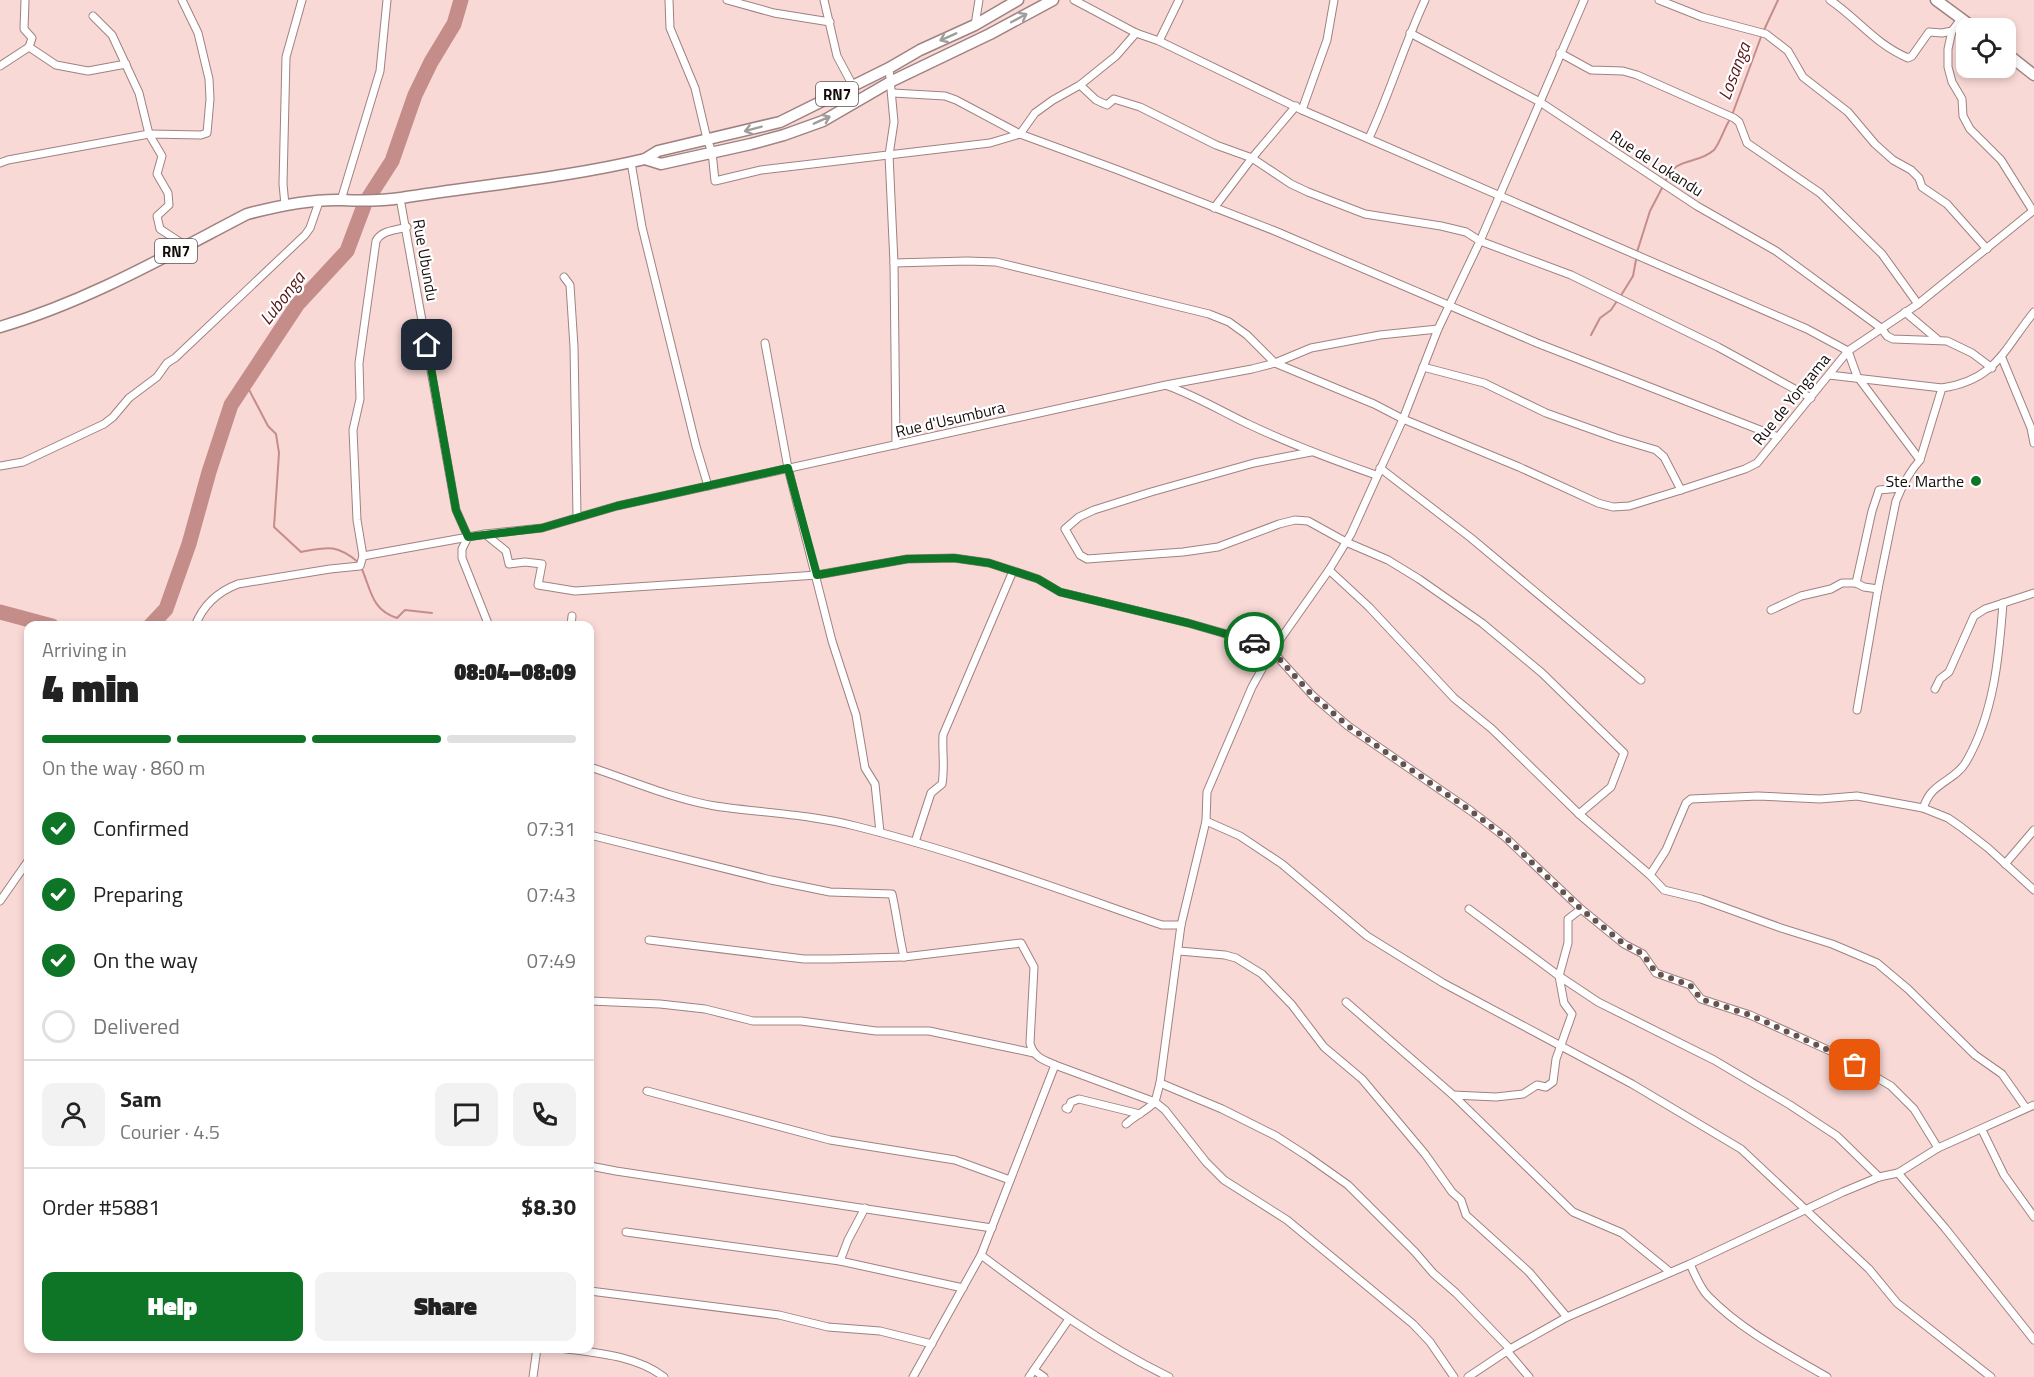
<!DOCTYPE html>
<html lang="en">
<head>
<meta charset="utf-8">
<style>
  body { margin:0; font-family:"Titillium Web",sans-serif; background:#f2f2f2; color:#222; height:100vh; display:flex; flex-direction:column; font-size:22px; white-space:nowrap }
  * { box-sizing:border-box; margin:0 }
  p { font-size:20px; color:#767676 }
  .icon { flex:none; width:33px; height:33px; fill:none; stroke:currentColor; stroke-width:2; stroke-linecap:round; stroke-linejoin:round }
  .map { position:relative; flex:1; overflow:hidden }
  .panel { position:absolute; left:24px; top:621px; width:570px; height:732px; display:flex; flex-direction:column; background:#fff; border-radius:12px; box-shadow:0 3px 9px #0003 }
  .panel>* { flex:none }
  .fabs { position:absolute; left:1956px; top:18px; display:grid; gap:12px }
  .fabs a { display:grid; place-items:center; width:60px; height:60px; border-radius:12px; background:#fff; box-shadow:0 3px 9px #0003; font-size:30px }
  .pin { position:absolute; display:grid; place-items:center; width:51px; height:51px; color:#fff; margin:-26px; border-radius:12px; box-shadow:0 3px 9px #0006 }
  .courier { position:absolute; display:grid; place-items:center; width:60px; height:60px; margin:-30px; border:4px solid #0e7527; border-radius:50%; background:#fff; color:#222; box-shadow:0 2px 8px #0007 }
  .headline em { font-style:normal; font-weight:800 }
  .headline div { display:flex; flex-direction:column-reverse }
  .headline { display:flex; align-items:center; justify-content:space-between; height:102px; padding:0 18px }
  h1 { font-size:39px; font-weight:800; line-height:45px }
  .bar { display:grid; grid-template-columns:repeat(4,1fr); gap:9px 6px; align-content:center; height:72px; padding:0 18px }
  .bar i { height:8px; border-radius:4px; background:#e0e0e0 }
  .bar .current { background:#0e7527 }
  .bar p { grid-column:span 4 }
  .line { display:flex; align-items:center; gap:15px; padding:0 18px; border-top:2px solid #e0e0e0 }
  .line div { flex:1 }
  .round { display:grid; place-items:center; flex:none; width:63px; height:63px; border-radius:12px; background:#f2f2f2 }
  ol { padding:0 18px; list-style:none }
  li { display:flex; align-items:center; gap:18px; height:66px }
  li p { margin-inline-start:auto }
  li .icon { padding:6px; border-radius:50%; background:#0e7527; color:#fff; stroke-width:4 }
  li:last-child { color:#767676 }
  li i { width:33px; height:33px; border:3px solid #e0e0e0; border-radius:50% }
  .cta { display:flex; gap:12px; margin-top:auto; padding:12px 18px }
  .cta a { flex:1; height:69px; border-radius:12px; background:#0e7527; color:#fff; font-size:24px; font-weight:800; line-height:69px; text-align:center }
  .cta a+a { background:#f2f2f2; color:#222 }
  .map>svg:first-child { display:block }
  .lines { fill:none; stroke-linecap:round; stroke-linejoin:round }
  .stream { stroke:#c58d8a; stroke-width:2 }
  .river { stroke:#c58d8a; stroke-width:15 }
  .minor-casing { stroke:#9f8280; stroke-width:9 }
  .primary-casing { stroke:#9f8280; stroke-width:13 }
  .minor { stroke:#fff; stroke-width:7 }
  .primary { stroke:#fff; stroke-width:10 }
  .oneway { stroke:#a19d9d }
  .done { stroke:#655351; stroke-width:6; stroke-dasharray:0 10.8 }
  .route { stroke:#0e7527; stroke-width:8 }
  .poi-dot { fill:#0e7527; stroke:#fff; stroke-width:2 }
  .labels { text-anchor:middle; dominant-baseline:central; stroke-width:4.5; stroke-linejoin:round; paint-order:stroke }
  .shield { fill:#fff; stroke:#5b5454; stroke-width:1.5 }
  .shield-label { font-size:15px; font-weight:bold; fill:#150b0a }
  .street-label { font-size:16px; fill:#150b0a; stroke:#fff }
  .poi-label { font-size:16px; fill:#150b0a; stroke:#fff; text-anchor:end }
  .water-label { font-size:18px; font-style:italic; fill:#5a1718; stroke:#fff }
</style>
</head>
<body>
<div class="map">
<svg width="2034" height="1377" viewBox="0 0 2034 1377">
  <rect width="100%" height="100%" fill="#f9d9d6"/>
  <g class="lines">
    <!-- stream -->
    <g class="stream">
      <path d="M1764,30L1778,0"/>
      <path d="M1732,115L1761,37"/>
      <path d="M1665,182C1676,155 1696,166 1714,150C1720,143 1724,129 1729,121"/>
      <path d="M1637,252L1650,211L1662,188"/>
      <path d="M1620,297L1633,276L1636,260"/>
      <path d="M1591,335L1600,318L1611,310L1617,301"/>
      <path d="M245,382L268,426L276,434L279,453L274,527L301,552C328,547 336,544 358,562"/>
      <path d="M361,567C371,589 371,610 397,618L405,610L432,613"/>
    </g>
    <!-- river -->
    <g class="river">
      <path d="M0,612L52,626"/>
      <path d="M150,626L166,609L189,544L209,472L231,405L297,305L347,251L365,203L392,161L415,95L431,62L454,24L461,0"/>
    </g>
    <defs>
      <g id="minor">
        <path d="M25,0L24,29L32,38L29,47"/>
        <path d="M669,0L670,28L695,88L707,139L712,152L715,181L761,170L990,143L1020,134L1035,113L1053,100L1080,85L1116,56L1136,33"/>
        <path d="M727,0L774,13L830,22"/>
        <path d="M824,0L837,56L853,86"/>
        <path d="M1074,0L1136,33L1159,41L1302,110L1807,329L1848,351L1857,376L1920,460"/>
        <path d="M1659,0L1702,17L1766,34L1788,51L1803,77L1848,112L1875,144L1893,160L1911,170L1919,178L1922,187L1947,204L1987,249"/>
        <path d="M1830,0C1858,19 1875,44 1908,58L1912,56L1929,32L1942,33L1952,31"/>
        <path d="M93,16L112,35L139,93L149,134L162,156L157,174L168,193L169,205L157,216L160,229L186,246"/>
        <path d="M1961,19L1952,31L1948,49V67L1952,82L1962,99L1963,116L1970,129L2001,160L2033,211"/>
        <path d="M975,25L979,0"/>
        <path d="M1410,33L1540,102L1697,206L1776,251L1881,328L1887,336L1893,339L1947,341L1972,353L1992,368"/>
        <path d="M1159,41L1179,0"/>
        <path d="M1560,53L1591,70L1623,71L1637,75L1734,118L1739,122L1747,143L1820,193L1882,254L1918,304"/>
        <path d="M0,66L29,47L56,65L88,71L126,64"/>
        <path d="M889,68L894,122L889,155L894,263L896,445"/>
        <path d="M1080,85L1096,100L1107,105L1114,99L1140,107L1216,145L1252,158L1291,184L1308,192L1365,214L1441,226L1466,232L1480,241L1571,275L1718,347L1811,398"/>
        <path d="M893,93L945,96L956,100L1020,134L1118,170L1275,231L1537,343L1778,437"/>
        <path d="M1302,110L1327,40L1334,0"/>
        <path d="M1369,138C1390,93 1404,45 1425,0"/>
        <path d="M631,162L642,227L696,446L708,486"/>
        <path d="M0,163L8,160L149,134L201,135L207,133L210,99L209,79L198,33L182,0"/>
        <path d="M400,198L456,510L468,537"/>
        <path d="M341,200L380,71L387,0"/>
        <path d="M285,205L283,184L286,57L302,0"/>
        <path d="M1214,208L1252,158L1296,106"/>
        <path d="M894,263L967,261L996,262L1209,314L1229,322L1247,335L1275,363L1374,404L1403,419L1519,467L1598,503L1613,507L1629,506L1681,490L1745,469L1757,463L1848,351L1918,304L2034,210"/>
        <path d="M564,277L570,285L574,347L577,516"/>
        <path d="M1905,312L1937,339"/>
        <path d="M765,343L788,468L832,641L856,715L865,768L875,784L880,832"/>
        <path d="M2002,358L2031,428L2034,443"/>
        <path d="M1423,367L1484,383L1546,413L1616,438L1656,450L1664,457L1681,490"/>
        <path d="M1829,375L1942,388C1996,380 2004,349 2034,312"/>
        <path d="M1168,386C1196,396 1221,411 1248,424C1290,444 1333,460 1376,475"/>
        <path d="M1311,452L1254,463L1151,492L1094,510L1079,517L1065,529L1080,555L1087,559L1183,552L1218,547L1279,524L1295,520L1308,521L1346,542L1388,560L1419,579L1482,623L1542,673L1624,753L1611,787L1579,814"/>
        <path d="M0,466L23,462L104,424L113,417L129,398L157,377L167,363L175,358L305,235L310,228L319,202"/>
        <path d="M1380,468L1471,538L1641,680"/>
        <path d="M485,534L506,551L509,564L525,562L542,564L538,585L575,591L817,575L907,559L954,558L989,563L1038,579L1060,592L1188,623L1254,642L1272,651L1313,696L1348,726L1471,811L1505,837L1581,909L1624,944L1643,954L1656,973L1690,985L1701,999L1750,1015L1837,1054L1891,1086L1914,1109L1938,1148"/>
        <path d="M468,537L462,549V558L489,626"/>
        <path d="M363,556L485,534L542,528L617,506L1166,385L1252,369L1275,363L1311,348L1380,335L1438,329"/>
        <path d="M1329,570L1369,607L1454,698L1492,729L1579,814L1650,875L1664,890L1701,899L1781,928L1832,944L1877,963L1908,989L1975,1055L2002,1074L2026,1108"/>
        <path d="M1856,583L1872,511L1879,490L1901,488"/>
        <path d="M1878,589L1896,501C1902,486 1909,472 1920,460L1942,388"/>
        <path d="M1771,610L1801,596L1831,589L1842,583H1856L1864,587L1878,589L1857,710"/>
        <path d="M195,626C203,605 217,592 238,584L330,569L360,566L363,556L357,520L353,430L360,399L359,363L376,241C382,230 394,231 407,227"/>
        <path d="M571,626L572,616"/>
        <path d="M1935,689L1940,679L1949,672L1974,616L1985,609L2034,593"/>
        <path d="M590,767C630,780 673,799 715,806C762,813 809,814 855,826C959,852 1061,890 1162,925H1181"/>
        <path d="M1923,808C1925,803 1928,796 1932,792C1942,781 1958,776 1966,762C1994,714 1999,657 2003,603"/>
        <path d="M1206,821L1240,836L1282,864L1367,936L1443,983L1632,1084L1741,1149L1869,1269L1897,1303L1991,1377"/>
        <path d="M590,835L771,880L830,892L892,894C897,916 899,936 904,957"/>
        <path d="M915,842L931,793L942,784C945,767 942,752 943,735L1013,571"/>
        <path d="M2005,864L2034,830"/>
        <path d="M1650,875L1666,850L1686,803L1691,799L1758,796L1820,799L1857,796L1923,808L1948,818L1961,827L1988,848L2034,890"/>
        <path d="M0,901L28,861"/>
        <path d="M1469,909L1559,976L1598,1002L1714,1060L1790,1105L1837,1136L1879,1177"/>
        <path d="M649,940L804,959H832L904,957L1021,943L1034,967L1030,1043C1033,1057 1044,1060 1055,1065L1155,1102L1160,1083L1181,925L1206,821L1207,792L1252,687L1272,651L1329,570L1351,534L1403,419L1438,329L1480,241L1584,0"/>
        <path d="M1179,951L1225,955L1236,958L1262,974L1292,1005L1324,1047L1362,1079L1425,1154L1452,1192L1461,1200L1466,1215L1529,1272L1567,1317"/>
        <path d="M590,1001L660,1004L705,1009L753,1021H801L876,1031H929L1034,1053"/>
        <path d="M1346,1002L1453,1095L1573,1212L1622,1233L1670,1272"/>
        <path d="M1160,1083L1222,1109L1276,1136L1307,1156L1348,1185L1415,1252L1433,1273L1456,1293L1510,1349"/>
        <path d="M647,1091L830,1140L955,1160L1010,1180"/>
        <path d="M1453,1095L1496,1097L1523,1094L1537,1085L1546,1087L1553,1082L1556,1059L1572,1014L1564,1003L1559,976L1568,943V919L1581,909"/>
        <path d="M1066,1108L1068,1109L1071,1102L1079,1099L1140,1114"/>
        <path d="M1126,1124C1136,1115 1146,1111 1155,1102L1165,1110L1206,1162L1224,1180L1287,1220L1413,1324L1430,1342L1454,1377"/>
        <path d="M1982,1130L2004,1175L2034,1217"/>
        <path d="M590,1166L616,1171L992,1228"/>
        <path d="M1898,1173L1945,1228L2034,1340"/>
        <path d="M626,1232L840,1261L848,1240L865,1208"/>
        <path d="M981,1255C1041,1300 1101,1344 1169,1377"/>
        <path d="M840,1261L963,1288"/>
        <path d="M1690,1264C1695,1275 1700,1288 1708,1296C1742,1331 1786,1353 1827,1377"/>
        <path d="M590,1291L779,1315L828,1327L880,1331L932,1344"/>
        <path d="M560,1348C595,1353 635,1355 664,1377"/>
        <path d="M1507,1351L1529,1377"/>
        <path d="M1034,1370L1044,1377"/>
        <path d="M533,1377L537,1348"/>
        <path d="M913,1377L981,1255L1055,1065"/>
        <path d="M1029,1377L1069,1319"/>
        <path d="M1468,1377L1510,1349L1567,1317L1690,1264L1843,1192L1879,1177L1898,1173L1938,1148L2034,1105"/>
      </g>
      <g id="primary">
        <path d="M1936,0L1974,28"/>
        <path d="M2006,53L2034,75"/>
        <path d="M645,159L661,164L751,144L784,135L823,121L892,81L990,34L1053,0"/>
        <path d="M0,327C88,301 166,256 247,214C277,206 311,199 342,200C362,201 381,201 401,198C482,185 565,178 645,159L658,151L780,122L889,68L920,50L975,25L1018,0"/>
      </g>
    </defs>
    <!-- minor casing -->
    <use href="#minor" class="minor-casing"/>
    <!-- primary casing -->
    <use href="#primary" class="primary-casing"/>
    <!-- minor -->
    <use href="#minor" class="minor"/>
    <!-- primary -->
    <use href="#primary" class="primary"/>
  </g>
  <!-- one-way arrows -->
  <defs><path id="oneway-shaft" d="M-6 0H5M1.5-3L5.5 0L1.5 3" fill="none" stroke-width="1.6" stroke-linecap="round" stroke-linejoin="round" transform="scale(1.5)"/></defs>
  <g class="oneway">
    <use href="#oneway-shaft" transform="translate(1019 18) rotate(-28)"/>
    <use href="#oneway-shaft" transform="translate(948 37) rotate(156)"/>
    <use href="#oneway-shaft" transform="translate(822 120) rotate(-24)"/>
    <use href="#oneway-shaft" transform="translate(753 129) rotate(165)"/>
  </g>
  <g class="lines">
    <!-- done -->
    <path class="done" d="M1254,642L1272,651L1313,696L1348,726L1471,811L1505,837L1581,909L1624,944L1643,954L1656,973L1690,985L1701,999L1750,1015L1837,1054L1855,1065"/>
    <!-- route -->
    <path class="route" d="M427,345L456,510L468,537L542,528L617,506L788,468L817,575L907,559L954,558L989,563L1038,579L1060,592L1188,623L1254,642"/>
  </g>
  <!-- markers -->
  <circle class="poi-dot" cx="1976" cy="481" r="6"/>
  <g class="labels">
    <!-- shield labels -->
    <g class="shield">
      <rect x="816" y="82" width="42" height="24" rx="4.5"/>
      <rect x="155" y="239" width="42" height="24" rx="4.5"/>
    </g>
    <g class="shield-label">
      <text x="837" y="94">RN7</text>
      <text x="176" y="251">RN7</text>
    </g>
    <!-- street labels -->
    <g class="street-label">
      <text transform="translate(1657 163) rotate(33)">Rue de Lokandu</text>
      <text transform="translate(426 260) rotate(80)">Rue Ubundu</text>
      <text transform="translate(1791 399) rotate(-51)">Rue de Yongama</text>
      <text transform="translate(950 419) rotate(-13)">Rue d'Usumbura</text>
    </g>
    <!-- poi labels -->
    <g class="poi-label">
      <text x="1964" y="481">Ste. Marthe</text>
    </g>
    <!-- water labels -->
    <g class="water-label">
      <text transform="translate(1734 71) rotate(-69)">Losanga</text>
      <text transform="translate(282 298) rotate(-52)">Lubonga</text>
    </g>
  </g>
</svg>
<div class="fabs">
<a><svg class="icon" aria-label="locate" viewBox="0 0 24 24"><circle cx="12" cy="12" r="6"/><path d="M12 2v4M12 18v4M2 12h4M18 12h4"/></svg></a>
</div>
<div class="pin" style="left:1855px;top:1065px;background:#ea580c"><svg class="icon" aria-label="bag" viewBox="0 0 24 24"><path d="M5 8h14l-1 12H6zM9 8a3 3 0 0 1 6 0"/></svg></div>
<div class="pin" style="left:427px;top:345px;background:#1f2937"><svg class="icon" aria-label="home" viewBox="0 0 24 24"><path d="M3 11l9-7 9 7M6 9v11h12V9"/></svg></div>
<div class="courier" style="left:1254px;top:642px"><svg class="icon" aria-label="car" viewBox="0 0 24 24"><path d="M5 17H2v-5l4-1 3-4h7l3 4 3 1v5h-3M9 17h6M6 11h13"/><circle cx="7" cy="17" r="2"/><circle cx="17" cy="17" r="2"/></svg></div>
<section class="panel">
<div class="headline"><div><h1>4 min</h1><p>Arriving in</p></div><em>08:04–08:09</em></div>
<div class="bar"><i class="current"></i><i class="current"></i><i class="current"></i><i></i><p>On the way · 860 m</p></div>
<ol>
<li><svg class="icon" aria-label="check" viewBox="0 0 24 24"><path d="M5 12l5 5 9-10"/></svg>Confirmed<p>07:31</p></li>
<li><svg class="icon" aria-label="check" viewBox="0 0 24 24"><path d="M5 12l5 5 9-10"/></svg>Preparing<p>07:43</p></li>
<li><svg class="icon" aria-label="check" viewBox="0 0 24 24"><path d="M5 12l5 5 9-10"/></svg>On the way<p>07:49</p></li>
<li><i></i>Delivered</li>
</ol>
<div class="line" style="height:108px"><a class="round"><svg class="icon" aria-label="person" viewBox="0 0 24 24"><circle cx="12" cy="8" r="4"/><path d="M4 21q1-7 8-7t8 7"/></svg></a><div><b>Sam</b><p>Courier · 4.5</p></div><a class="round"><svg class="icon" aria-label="chat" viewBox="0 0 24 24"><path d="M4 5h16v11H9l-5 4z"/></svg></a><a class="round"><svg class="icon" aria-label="phone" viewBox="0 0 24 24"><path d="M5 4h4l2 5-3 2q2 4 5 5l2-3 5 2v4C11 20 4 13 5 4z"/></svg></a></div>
<div class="line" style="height:78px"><div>Order #5881</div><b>$8.30</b></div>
<div class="cta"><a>Help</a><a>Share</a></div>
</section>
</div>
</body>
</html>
